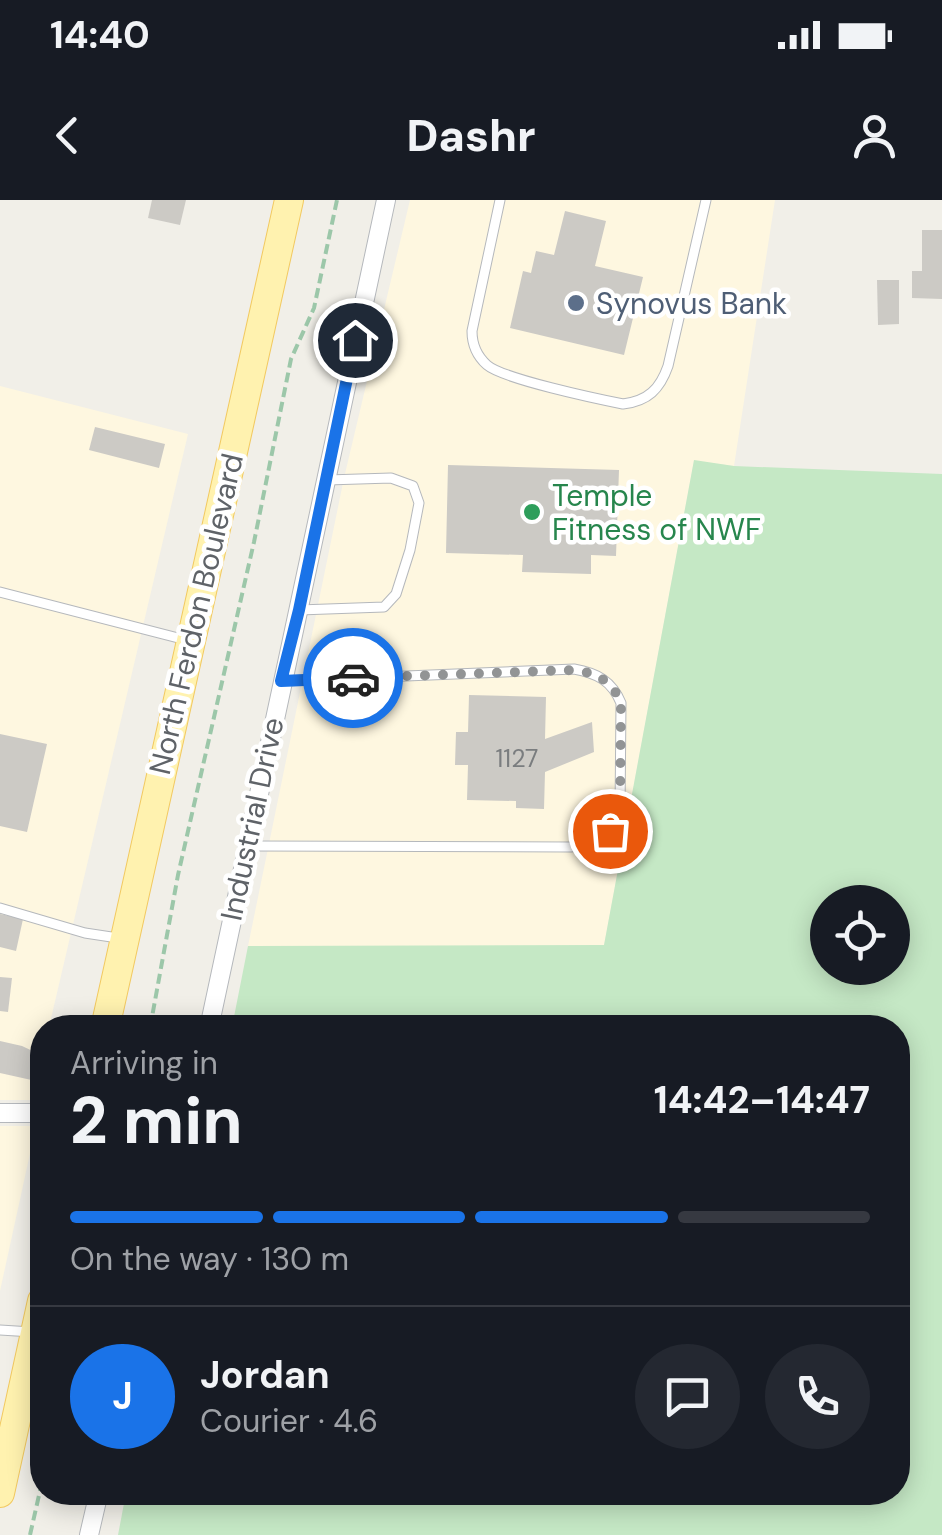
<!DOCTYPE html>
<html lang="en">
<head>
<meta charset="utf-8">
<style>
  body { margin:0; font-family:"DM Sans",sans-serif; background:#242831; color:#f1f3f6; height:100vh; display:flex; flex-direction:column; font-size:38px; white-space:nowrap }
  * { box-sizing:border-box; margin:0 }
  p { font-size:32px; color:#9ea1a6 }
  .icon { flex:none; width:55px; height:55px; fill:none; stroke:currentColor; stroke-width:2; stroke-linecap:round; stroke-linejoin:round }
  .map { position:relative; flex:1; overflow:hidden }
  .side { position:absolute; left:30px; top:815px; width:880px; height:490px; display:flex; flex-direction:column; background:#171b24; border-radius:40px; box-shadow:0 5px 25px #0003 }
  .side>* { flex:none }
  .controls { position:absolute; left:810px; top:685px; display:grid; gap:20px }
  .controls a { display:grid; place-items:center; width:100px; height:100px; border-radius:50%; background:#171b24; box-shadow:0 5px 25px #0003; font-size:50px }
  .pin { position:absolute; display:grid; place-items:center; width:85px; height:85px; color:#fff; margin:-42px; border:5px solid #fff; border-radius:50%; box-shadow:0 2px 10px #0007 }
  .courier { position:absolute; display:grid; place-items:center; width:100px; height:100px; margin:-50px; border:8px solid #1a73e8; border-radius:50%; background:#fff; color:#222; box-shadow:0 2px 12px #0007 }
  .overview em { font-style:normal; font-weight:800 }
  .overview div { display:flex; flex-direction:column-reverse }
  .overview { display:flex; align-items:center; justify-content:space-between; height:170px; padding:0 40px }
  h1 { font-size:65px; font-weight:800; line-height:75px }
  .bar { display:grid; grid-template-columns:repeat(4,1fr); gap:15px 10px; align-content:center; height:120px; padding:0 40px }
  .bar i { height:12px; border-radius:8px; background:#363941 }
  .bar .active { background:#1a73e8 }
  .bar p { grid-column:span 4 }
  .line { display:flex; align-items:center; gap:25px; padding:0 40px; border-top:2px solid #363941 }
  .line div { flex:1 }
  .round { display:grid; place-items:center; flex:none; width:105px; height:105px; border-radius:52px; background:#242831 }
  .status { display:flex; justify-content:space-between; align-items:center; height:70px; padding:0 50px; background:#171b24; direction:ltr }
  .status svg { height:28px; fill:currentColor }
  header { display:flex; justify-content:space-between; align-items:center; height:130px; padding:0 40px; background:#171b24; font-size:45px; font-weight:800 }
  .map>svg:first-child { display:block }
  .commercial { fill:#fef7e0 }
  .green { fill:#c5e8c5; fill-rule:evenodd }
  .building { fill:#cccac5 }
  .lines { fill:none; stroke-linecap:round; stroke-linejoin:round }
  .service-casing { stroke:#b5b8bc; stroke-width:11 }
  .minor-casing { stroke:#b5b8bc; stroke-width:20 }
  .primary-casing { stroke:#f2c960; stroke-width:30 }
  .path { stroke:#9cc7a9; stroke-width:4; stroke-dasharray:10 5; stroke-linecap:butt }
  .service { stroke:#fff; stroke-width:9 }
  .minor { stroke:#fff; stroke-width:18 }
  .primary { stroke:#fff2af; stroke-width:28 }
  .done { stroke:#929495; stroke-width:10; stroke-dasharray:0 18 }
  .route { stroke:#1a73e8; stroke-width:12 }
  .service-dot { fill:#5c6f8a; stroke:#fff; stroke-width:4 }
  .leisure-dot { fill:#2e9e5b; stroke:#fff; stroke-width:4 }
  .labels { text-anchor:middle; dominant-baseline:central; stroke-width:9; stroke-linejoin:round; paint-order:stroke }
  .number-label { font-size:25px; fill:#7a7d7f }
  .service-label { font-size:30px; fill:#4e5e75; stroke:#fff; text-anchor:start }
  .leisure-label { font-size:30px; fill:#27864d; stroke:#fff; text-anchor:start }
  .street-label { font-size:30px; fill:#5f6368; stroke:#fff }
</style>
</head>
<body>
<div class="status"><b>14:40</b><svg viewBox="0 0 49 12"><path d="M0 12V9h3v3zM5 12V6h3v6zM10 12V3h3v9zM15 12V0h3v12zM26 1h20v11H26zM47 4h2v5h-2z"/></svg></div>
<header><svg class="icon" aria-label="back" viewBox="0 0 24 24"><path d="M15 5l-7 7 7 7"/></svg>Dashr<svg class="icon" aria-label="person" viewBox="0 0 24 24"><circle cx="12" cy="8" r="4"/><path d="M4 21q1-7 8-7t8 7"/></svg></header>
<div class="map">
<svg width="942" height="1335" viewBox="0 0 942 1335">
  <rect width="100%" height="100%" fill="#f1efe8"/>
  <!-- commercial -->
  <g class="commercial">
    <path d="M410,0H775L734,266L694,261L604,746H248L344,278Z"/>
    <path d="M0,186L188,234L49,827L42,828V854L39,869L41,900H0Z"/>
    <path d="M0,926H36L0,1091Z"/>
  </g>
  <!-- green -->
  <path class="green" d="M694,260L734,266L942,274V1335H118L126,1293L898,1292V828L232,827L248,746L604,745ZM828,702H892V768H828Z"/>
  <!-- building -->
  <g class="building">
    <path d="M152,0H186L180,25L148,18Z"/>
    <path d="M565,11L606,21L595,66L643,77L624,155L510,128L523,71L531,73L536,51L554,55Z"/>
    <path d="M922,30H942V99L912,98V71H922Z"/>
    <path d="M877,80H899V124L878,125Z"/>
    <path d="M95,227L165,244L159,268L89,250Z"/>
    <path d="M448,265L619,270L616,356L591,355V374L522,372L523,355L446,353Z"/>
    <path d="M469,495L546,497L545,539L592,522L594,552L545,572L544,609L516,608V601L467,600L468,565H455L456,532H468Z"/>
    <path d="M0,534L47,544L27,632L0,626Z"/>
    <path d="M0,714L23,719L16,751L0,747Z"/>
    <path d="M0,777L12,778L8,812L0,811Z"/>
    <path d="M0,841L22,846L41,855L36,881L0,873Z"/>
  </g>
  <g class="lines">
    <defs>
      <g id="service">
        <path d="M500,0L472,131C472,144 477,156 487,165C503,179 598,199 623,204C648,201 660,189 668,166L706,0"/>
        <path d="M0,392L186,440"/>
        <path d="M299,410L384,407L396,394L410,350L419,303L413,286L391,278L327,280"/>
        <path d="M247,646L571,647L588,644L600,639L610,631L620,612L621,503C612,481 597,473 574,469L284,481"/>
        <path d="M0,708L85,733L118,738"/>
        <path d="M0,1130L32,1132"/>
      </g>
      <g id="minor">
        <path d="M209,828L386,0"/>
        <path d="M0,913H42"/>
        <path d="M89,1335L99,1292"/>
      </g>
      <g id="primary">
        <path d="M105,828L289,0"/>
        <path d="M0,1293L42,1101"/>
      </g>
    </defs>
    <!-- service casing -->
    <use href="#service" class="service-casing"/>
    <!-- minor casing -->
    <use href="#minor" class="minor-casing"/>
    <!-- primary casing -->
    <use href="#primary" class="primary-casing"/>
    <!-- path -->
    <g class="path">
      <path d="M150,828L178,675L254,342L291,159L314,108L337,0"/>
      <path d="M30,1335L42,1282"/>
    </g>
    <!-- service -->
    <use href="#service" class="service"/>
    <!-- minor -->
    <use href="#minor" class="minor"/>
    <!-- primary -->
    <use href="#primary" class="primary"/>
  </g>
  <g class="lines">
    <!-- done -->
    <path class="done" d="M353,478L574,470C597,473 612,481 621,503L620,612L610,631"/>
    <!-- route -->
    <path class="route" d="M353,478L281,481L299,410L355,140"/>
  </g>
  <!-- markers -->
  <circle class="service-dot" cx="576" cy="103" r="10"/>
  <circle class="leisure-dot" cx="532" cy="312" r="10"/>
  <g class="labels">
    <!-- number labels -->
    <g class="number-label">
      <text x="517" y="558">1127</text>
    </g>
    <!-- service labels -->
    <g class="service-label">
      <text x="596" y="103">Synovus Bank</text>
    </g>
    <!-- leisure labels -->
    <g class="leisure-label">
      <text x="552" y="295">Temple<tspan x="552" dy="34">Fitness of NWF</tspan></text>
    </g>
    <!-- street labels -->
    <g class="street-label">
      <text transform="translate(196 414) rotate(-77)">North Ferdon Boulevard</text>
      <text transform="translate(252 619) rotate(-78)">Industrial Drive</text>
    </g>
  </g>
</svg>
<div class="controls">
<a><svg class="icon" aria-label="locate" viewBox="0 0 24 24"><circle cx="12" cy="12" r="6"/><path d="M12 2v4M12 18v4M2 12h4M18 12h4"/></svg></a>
</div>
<div class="pin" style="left:610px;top:631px;background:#ea580c"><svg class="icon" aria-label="bag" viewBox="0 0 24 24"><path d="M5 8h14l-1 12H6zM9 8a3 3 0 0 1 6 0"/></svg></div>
<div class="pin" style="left:355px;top:140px;background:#1f2937"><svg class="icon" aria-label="home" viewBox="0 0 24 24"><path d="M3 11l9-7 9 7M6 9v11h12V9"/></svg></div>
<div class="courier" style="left:353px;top:478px"><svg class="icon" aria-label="car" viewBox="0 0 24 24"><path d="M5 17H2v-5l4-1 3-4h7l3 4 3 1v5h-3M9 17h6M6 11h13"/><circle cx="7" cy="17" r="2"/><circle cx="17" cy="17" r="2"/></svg></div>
<section class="side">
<div class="overview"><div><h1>2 min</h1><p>Arriving in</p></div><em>14:42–14:47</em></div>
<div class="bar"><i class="active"></i><i class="active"></i><i class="active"></i><i></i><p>On the way · 130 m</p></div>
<div class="line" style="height:180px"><b class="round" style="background:#1a73e8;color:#fff">J</b><div><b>Jordan</b><p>Courier · 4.6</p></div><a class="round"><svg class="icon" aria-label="chat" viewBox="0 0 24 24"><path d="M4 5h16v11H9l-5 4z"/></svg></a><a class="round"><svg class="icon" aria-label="phone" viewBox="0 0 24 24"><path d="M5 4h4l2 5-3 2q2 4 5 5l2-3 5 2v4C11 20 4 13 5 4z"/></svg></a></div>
</section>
</div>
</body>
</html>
